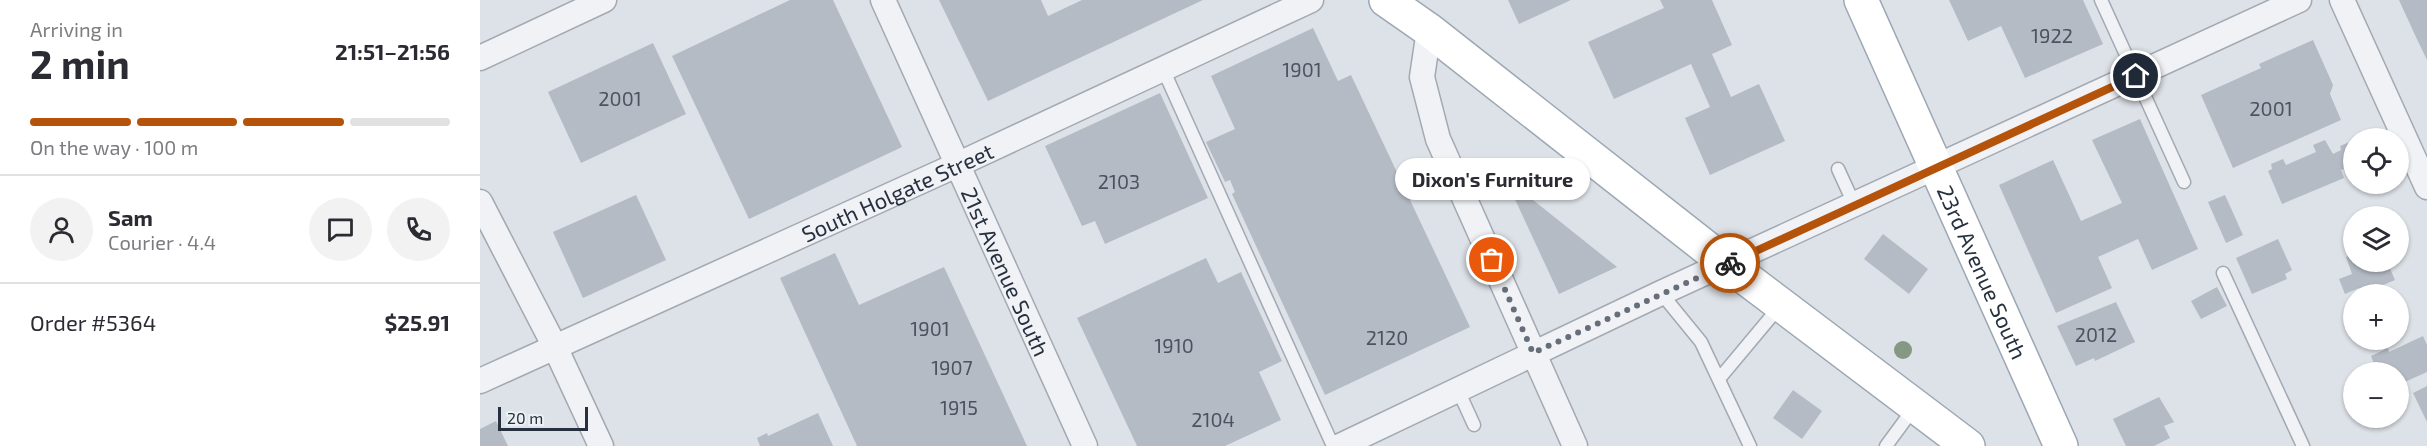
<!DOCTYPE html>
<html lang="en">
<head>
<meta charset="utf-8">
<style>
  body { margin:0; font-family:"Exo 2",sans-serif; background:#f2f2f3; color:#2b2b33; height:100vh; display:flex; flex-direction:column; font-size:22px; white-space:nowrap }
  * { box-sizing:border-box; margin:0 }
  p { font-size:20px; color:#7c7c81 }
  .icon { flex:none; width:33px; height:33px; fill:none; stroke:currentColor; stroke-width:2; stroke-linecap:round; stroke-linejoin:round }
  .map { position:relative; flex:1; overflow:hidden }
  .sheet { display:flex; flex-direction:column; background:#fff; width:480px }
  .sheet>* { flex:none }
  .controls { position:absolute; left:1863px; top:128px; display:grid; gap:12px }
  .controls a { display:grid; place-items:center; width:66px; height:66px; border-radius:50%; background:#fff; box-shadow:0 2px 4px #0004; font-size:30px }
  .scale { position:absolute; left:18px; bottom:15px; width:90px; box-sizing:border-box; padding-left:6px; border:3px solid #26303f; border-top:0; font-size:16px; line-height:21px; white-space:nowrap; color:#26303f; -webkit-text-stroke:4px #ecf1f5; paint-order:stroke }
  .pin { position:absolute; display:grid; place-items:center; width:51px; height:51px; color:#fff; margin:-26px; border:3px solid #fff; border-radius:50%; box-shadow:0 2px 6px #0007 }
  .courier { position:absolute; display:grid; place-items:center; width:60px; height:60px; margin:-30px; border:4px solid #b45309; border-radius:50%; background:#fff; color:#222; box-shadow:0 2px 8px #0007 }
  .bubble { position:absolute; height:42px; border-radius:21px; background:#fff; box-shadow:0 2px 4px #0004; font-size:20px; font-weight:700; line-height:42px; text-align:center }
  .head em { font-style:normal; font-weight:700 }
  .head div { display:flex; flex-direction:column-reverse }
  .head { display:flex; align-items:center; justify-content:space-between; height:102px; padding:0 30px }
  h1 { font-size:39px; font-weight:700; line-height:45px }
  .bar { display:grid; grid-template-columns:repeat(4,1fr); gap:9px 6px; align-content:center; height:72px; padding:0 30px }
  .bar i { height:8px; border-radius:4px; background:#e1e1e2 }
  .bar .selected { background:#b45309 }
  .bar p { grid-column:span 4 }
  .line { display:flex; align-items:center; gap:15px; padding:0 30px; border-top:2px solid #e1e1e2 }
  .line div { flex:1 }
  .round { display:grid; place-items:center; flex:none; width:63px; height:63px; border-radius:32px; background:#f2f2f3 }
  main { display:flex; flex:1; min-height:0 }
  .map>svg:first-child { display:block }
  .building { fill:#b4bbc4 }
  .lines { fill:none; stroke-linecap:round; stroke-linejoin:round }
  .service-casing { stroke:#a2a9b2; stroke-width:15 }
  .minor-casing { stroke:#a2a9b2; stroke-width:27 }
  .primary-casing { stroke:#9ca7b4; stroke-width:36 }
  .service { stroke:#f0f2f6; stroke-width:12 }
  .minor { stroke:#f0f2f6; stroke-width:24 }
  .primary { stroke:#fff; stroke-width:33 }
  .tree { fill:#849884 }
  .done { stroke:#666e7a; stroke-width:6; stroke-dasharray:0 10.8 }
  .route { stroke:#b45309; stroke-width:8 }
  .labels { text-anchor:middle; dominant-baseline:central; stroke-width:4.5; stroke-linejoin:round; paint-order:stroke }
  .number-label { font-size:20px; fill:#4a5360 }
  .street-label { font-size:22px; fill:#26303f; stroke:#ecf1f5 }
</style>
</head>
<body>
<main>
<section class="sheet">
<div class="head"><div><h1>2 min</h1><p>Arriving in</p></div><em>21:51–21:56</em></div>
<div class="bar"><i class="selected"></i><i class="selected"></i><i class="selected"></i><i></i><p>On the way · 100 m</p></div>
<div class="line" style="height:108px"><a class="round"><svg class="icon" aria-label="person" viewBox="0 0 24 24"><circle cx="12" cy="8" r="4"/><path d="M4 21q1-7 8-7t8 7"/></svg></a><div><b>Sam</b><p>Courier · 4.4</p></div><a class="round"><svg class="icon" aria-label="chat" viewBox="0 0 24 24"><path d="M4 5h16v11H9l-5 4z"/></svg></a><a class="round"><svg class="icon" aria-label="phone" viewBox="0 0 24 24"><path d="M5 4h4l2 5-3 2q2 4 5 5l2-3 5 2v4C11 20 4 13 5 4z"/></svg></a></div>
<div class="line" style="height:78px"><div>Order #5364</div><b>$25.91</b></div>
</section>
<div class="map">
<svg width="1947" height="446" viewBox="0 0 1947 446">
  <rect width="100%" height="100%" fill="#dde2e8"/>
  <!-- building -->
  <g class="building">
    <path d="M310,0H353L422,147L269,219L192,56Z"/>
    <path d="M459,0H561L568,16L602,0H723L508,101Z"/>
    <path d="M1028,0H1091L1039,24Z"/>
    <path d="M1180,0H1232L1252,45L1232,54L1251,97L1279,84L1305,141L1230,175L1205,118L1230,107L1211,64L1134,99L1108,42L1184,8Z"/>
    <path d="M1469,0H1603L1623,44L1545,78L1521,26L1488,41Z"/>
    <path d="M1919,0H1947V60L1935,35Z"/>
    <path d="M833,28L858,81L871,75L990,327L845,395L752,194L755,192L750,180L745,182L726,142L755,129L731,76Z"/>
    <path d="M1833,40L1853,85L1850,94L1861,120L1753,168L1721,95L1781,68L1779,64Z"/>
    <path d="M173,43L206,114L101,163L68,92Z"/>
    <path d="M680,93L728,198L625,244L615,221L602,226L565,146Z"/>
    <path d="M1660,119L1718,249L1672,270L1658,239L1618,257L1632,288L1576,313L1519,185L1573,160L1601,221L1642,203L1612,140Z"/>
    <path d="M1845,140L1853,154L1861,150L1860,146L1872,141L1874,169L1870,171L1868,167L1861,170L1864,178L1802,204L1788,171L1792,169L1791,164L1803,159L1806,165L1836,152L1833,145Z"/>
    <path d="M1038,188L1137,267L1079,294L1032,193Z"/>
    <path d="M156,195L186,260L103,298L73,232Z"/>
    <path d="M1745,195L1763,235L1746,243L1728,202Z"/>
    <path d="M1403,234L1448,269L1429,294L1384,259Z"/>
    <path d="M1798,239L1812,270L1805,274L1807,279L1772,294L1756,258Z"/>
    <path d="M355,253L379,305L464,267L547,446H377L300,278Z"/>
    <path d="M1874,254V261H1915L1908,264L1915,280L1882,294L1879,288L1865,294L1859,279L1872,274L1866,257Z"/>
    <path d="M726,258L738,283L761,272L802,361L779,372L801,420L745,446H657L597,318Z"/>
    <path d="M1737,287L1747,306L1721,319L1711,301Z"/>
    <path d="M1636,302L1655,342L1615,361L1614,358L1596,366L1577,326Z"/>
    <path d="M1943,336L1947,345V372L1918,385V372H1892L1890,368L1895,366L1891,356L1908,348L1909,352Z"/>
    <path d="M1947,386V422L1933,393Z"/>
    <path d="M1313,390L1342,411L1322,439L1293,418Z"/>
    <path d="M1679,397L1694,422L1684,426L1690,438L1674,446H1646L1633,419Z"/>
    <path d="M338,413L353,446H280L277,438L287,433L288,436Z"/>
    <path d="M16,421L28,446H0V429Z"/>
  </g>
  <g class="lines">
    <defs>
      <g id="service">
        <path d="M1621,0L1704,182"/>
        <path d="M683,69L853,446"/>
        <path d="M1358,169L1375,206"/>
        <path d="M1743,273L1823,446"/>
        <path d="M1181,293L1221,342L1270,446"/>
        <path d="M1239,379L1300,306"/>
        <path d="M978,390L994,425"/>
        <path d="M1406,446L1434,408"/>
      </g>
      <g id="minor">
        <path id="s1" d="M403,0L605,446"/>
        <path d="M1862,0L1947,187"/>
        <path d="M949,30L942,77L958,139L1095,446"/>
        <path d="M0,58L124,0"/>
        <path d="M0,202L75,347L121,446"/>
        <path id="s2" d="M0,381L479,164L831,0"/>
        <path d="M860,446L1181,293L1819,0"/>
      </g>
      <g id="primary">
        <path d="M906,0L949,30L1247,264L1488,446"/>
        <path id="s3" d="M1381,0L1581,446"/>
      </g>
    </defs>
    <!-- service casing -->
    <use href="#service" class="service-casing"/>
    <!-- minor casing -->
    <use href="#minor" class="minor-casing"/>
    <!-- primary casing -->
    <use href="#primary" class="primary-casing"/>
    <!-- service -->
    <use href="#service" class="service"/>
    <!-- minor -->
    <use href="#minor" class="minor"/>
    <!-- primary -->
    <use href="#primary" class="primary"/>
  </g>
  <!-- trees -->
  <circle class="tree" cx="1423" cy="350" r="9"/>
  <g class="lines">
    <!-- done -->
    <path class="done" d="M1012,260L1053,353L1250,263"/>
    <!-- route -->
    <path class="route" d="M1250,263L1656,76"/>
  </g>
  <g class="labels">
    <!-- number labels -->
    <g class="number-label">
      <text x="1572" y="35">1922</text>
      <text x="822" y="69">1901</text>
      <text x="140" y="98">2001</text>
      <text x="1791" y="108">2001</text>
      <text x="639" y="181">2103</text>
      <text x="450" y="328">1901</text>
      <text x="1616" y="334">2012</text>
      <text x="907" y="337">2120</text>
      <text x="694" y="345">1910</text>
      <text x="472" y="367">1907</text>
      <text x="479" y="407">1915</text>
      <text x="733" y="419">2104</text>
    </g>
    <!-- street labels -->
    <g class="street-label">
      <text stroke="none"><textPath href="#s2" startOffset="458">South Holgate Street</textPath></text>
      <text stroke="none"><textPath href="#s1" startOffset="298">21st Avenue South</textPath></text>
      <text stroke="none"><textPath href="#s3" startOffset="298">23rd Avenue South</textPath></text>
    </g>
  </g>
</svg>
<div class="controls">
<a><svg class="icon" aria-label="locate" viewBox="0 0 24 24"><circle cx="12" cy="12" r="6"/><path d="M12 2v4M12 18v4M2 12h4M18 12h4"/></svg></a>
<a><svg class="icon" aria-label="layers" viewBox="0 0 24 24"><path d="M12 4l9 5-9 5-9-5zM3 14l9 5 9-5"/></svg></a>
<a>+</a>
<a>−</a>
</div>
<div class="scale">20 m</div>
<div class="pin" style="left:1012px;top:260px;background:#ea580c"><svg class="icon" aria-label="bag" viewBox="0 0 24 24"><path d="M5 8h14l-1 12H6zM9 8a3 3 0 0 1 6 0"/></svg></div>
<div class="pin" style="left:1656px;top:76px;background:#1f2937"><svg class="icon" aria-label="home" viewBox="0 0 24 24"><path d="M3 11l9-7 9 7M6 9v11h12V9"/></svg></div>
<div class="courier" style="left:1250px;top:263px"><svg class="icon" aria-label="bike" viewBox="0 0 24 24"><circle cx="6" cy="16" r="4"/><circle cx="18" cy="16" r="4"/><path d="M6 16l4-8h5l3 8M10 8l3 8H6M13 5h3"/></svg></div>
<div class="bubble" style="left:915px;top:158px;width:195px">Dixon's Furniture</div>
</div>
</main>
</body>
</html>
